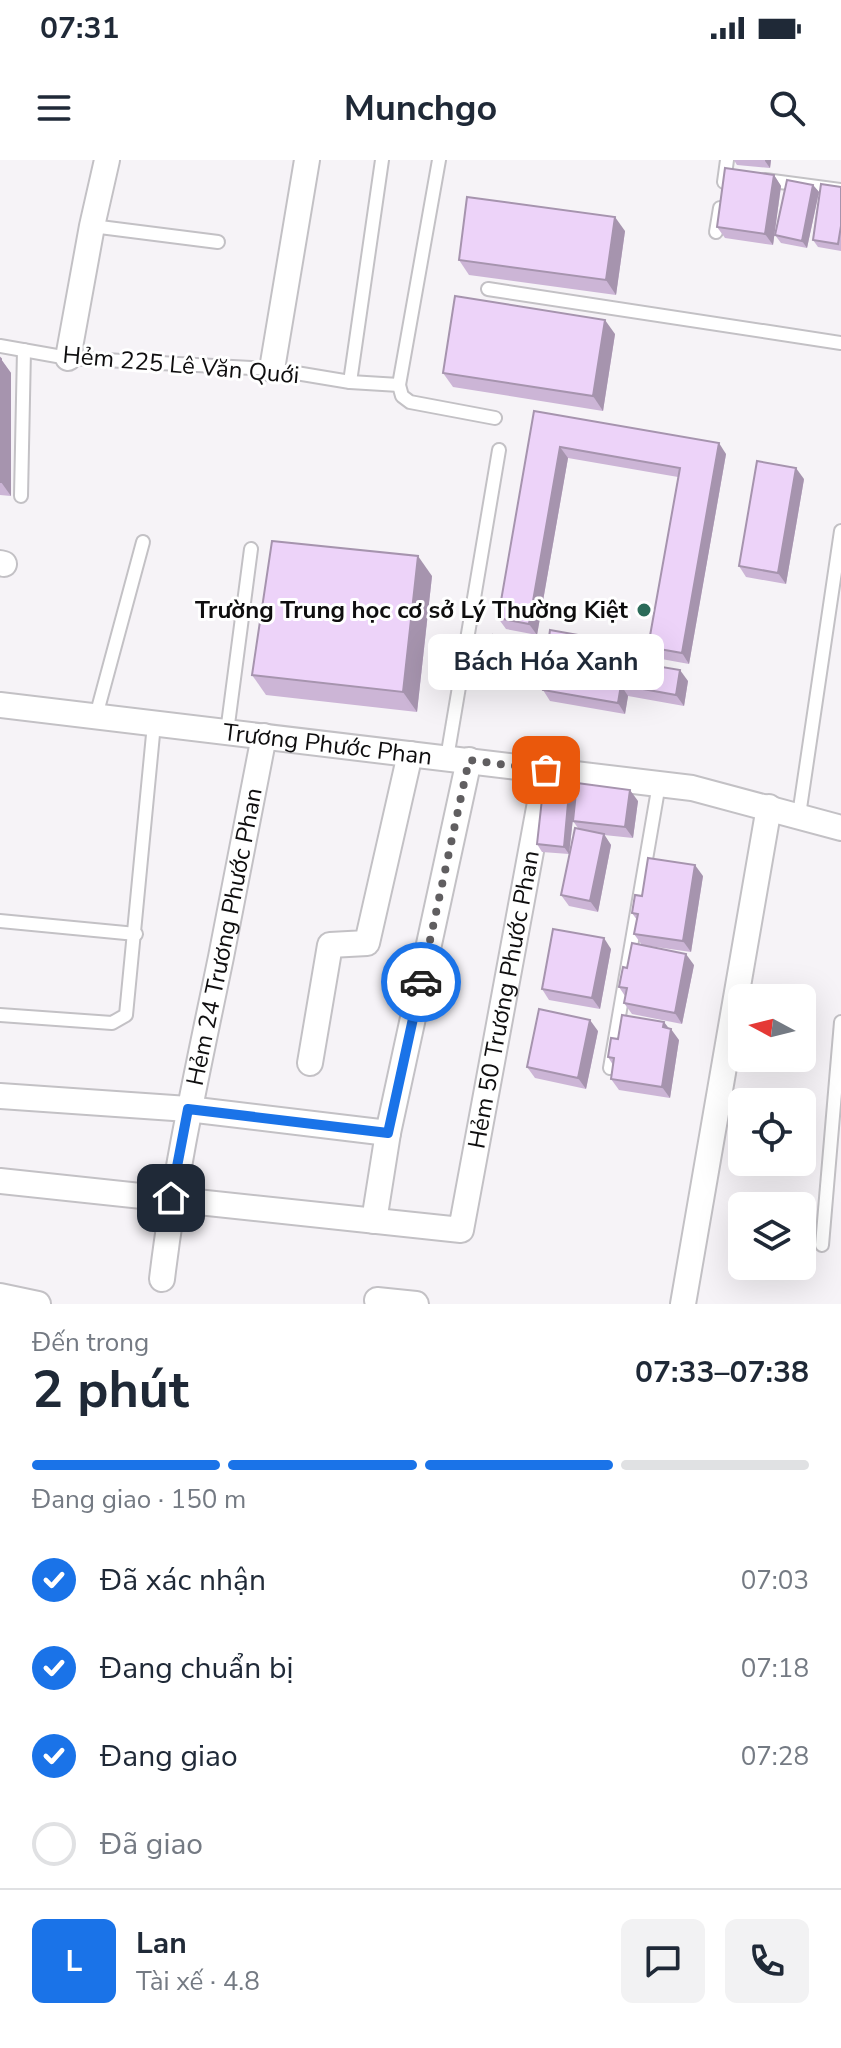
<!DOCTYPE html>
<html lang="vi">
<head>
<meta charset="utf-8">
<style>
  body { margin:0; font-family:"Nunito Sans",sans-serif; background:#f2f2f3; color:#1f2937; height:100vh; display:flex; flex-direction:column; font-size:30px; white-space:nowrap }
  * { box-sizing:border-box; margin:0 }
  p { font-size:26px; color:#747a83 }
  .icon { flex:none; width:44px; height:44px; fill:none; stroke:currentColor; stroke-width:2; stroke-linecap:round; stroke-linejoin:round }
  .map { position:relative; height:1144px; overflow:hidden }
  .side { display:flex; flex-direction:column; background:#fff; flex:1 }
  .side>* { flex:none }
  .needle { width:52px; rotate:277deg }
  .controls { position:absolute; left:728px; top:824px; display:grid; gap:16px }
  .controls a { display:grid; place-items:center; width:88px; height:88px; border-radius:12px; background:#fff; box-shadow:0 8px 32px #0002; font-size:40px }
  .pin { position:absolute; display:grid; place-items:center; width:68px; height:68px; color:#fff; margin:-34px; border-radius:16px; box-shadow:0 4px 12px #0006 }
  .courier { position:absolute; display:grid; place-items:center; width:80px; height:80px; margin:-40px; border:6px solid #1a73e8; border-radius:50%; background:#fff; color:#222; box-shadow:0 2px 10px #0007 }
  .bubble { position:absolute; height:56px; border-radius:12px; background:#fff; box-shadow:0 8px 32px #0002; font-size:26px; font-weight:700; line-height:56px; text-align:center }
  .head em { font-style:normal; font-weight:700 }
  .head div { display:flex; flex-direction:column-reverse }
  .head { display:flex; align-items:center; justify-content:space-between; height:136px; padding:0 32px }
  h1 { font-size:52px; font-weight:700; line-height:60px }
  .bar { display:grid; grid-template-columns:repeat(4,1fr); gap:12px 8px; align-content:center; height:96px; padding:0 32px }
  .bar i { height:10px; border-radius:6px; background:#e0e1e3 }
  .bar .selected { background:#1a73e8 }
  .bar p { grid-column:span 4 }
  .line { display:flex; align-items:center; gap:20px; padding:0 32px; border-top:2px solid #e0e1e3 }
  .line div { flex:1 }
  .round { display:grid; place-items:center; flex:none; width:84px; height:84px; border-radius:12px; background:#f2f2f3 }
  ol { padding:0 32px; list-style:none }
  li { display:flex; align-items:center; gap:24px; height:88px }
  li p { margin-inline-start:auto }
  li .icon { padding:8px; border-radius:50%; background:#1a73e8; color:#fff; stroke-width:4 }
  li:last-child { color:#747a83 }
  li i { width:44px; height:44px; border:4px solid #e0e1e3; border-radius:50% }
  .status { display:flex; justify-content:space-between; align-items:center; height:56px; padding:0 40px; background:#fff; direction:ltr }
  .status svg { height:22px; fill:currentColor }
  header { display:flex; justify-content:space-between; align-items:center; height:104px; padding:0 32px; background:#fff; font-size:36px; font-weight:700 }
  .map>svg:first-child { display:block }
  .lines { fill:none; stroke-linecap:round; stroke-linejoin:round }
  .service-casing { stroke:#c3c1c5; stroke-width:16 }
  .minor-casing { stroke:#c3c1c5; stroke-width:28 }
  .service { stroke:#fff; stroke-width:12 }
  .minor { stroke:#fff; stroke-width:24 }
  .wall { fill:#ccb5d6 }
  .shaded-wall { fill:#a694ae }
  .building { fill:#edd3f9; stroke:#a694ae; stroke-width:2 }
  .done { stroke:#605e60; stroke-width:8; stroke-dasharray:0 14.4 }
  .route { stroke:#1a73e8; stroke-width:10 }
  .poi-dot { fill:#2b6b59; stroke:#fff; stroke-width:3 }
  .labels { text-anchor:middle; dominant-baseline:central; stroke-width:6; stroke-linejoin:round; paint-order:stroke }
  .street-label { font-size:24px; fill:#0f0e0f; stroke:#fff }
  .poi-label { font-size:24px; font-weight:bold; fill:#0f0e0f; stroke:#fff; text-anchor:end }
</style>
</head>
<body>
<div class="status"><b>07:31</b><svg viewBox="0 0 49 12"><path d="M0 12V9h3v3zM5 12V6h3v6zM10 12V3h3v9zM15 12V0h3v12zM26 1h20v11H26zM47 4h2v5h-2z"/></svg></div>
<header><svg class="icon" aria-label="menu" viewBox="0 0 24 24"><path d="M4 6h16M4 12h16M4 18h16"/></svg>Munchgo<svg class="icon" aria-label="search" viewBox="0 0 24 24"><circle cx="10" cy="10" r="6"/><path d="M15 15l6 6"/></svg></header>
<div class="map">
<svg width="841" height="1144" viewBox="0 0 841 1144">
  <rect width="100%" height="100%" fill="#f6f3f7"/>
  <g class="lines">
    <defs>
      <g id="service">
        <path d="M765,20L841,30"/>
        <path d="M724,22L727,0"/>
        <path d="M92,66L218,82"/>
        <path d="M716,72L720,48"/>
        <path d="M488,129L841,183"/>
        <path d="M0,186L68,198L272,209L350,222L399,225L402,236L410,242L495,258"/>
        <path d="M350,222L382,0"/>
        <path d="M399,225L439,0"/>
        <path d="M21,336L24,190"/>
        <path d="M96,556L143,382"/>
        <path d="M227,572L251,389"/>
        <path d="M447,598L499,290"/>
        <path d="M799,655L841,371"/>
        <path d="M0,761L136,774"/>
        <path d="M0,855L112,863L126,855L154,564"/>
        <path d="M610,908L659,624"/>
        <path d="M822,1085L841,862"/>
      </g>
      <g id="minor">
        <path d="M68,198L92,66L107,0"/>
        <path d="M272,209L307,0"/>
        <path d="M0,403L4,404"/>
        <path id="s1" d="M0,545L692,628L841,668"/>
        <path d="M310,903L330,785L367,783L410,594"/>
        <path d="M0,936L188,949L388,973"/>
        <path id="s2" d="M0,1021L461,1070L546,610"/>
        <path d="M374,1061L388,973L469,600"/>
        <path id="s3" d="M162,1119C175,1010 199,904 221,797C236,723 250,649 264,576"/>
        <path d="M0,1136L38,1144"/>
        <path d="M377,1140L416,1144"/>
        <path d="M683,1144L769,647"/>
      </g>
    </defs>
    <!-- service casing -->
    <use href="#service" class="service-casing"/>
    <!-- minor casing -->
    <use href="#minor" class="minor-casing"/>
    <!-- service -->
    <use href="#service" class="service"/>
    <!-- minor -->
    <use href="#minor" class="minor"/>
  </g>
  <!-- wall -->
  <g class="wall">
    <path d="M734,0H771L770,8L737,5Z"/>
    <path d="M774,15L781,26L773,85L725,78L717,67Z"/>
    <path d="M813,25L819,32L807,88L781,83L775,75Z"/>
    <path d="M841,27V91L818,87L813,80Z"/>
    <path d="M625,71L616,135L469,115L459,100Z"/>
    <path d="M615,174L603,251L453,227L443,213Z"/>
    <path d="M0,198L11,213V336L0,335Z"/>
    <path d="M534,251L726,294L689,504L656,498L648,487L678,317L568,298L537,475L506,469L498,458Z"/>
    <path d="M804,319L786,424L746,417L739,406Z"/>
    <path d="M432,416L417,552L266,535L252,515Z"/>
    <path d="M548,485L637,495L636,502L688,521L684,546L628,536L625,554L550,541L543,530L545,518L497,510L489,499Z"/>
    <path d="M569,632L575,640L569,694L542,692L537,684Z"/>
    <path d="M638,641L633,678L604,675L611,685L598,752L569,746L561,735L578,668L573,661Z"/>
    <path d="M703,716L691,792L642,785L634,774L637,760L632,753L642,736Z"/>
    <path d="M611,789L600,849L549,840L542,829Z"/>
    <path d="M694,805L682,864L632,854L624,843L625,836L619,827L627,808Z"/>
    <path d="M598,871L586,929L535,918L527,907Z"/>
    <path d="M618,879L679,880L670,938L619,930L611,919L613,905L608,897Z"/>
  </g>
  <!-- shaded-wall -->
  <g class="shaded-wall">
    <path d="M765,0H771L770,8L765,1Z"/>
    <path d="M774,15L781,26L773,85L765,74Z"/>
    <path d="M813,25L819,32L807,88L802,81Z"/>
    <path d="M615,57L625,71L616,135L606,120Z"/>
    <path d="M605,160L615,174L603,251L593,236Z"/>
    <path d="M1,199L11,213V336L1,322Z"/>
    <path d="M719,283L726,294L689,504L682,493Z"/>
    <path d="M560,287L568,298L537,475L529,464Z"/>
    <path d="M796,308L804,319L786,424L778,413Z"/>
    <path d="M418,396L432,416L417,552L403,532Z"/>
    <path d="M629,484L637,495L634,512L626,501Z"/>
    <path d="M680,510L688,521L684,546L676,535Z"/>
    <path d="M621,525L628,536L625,554L618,543Z"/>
    <path d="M630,630L638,641L633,678L625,667Z"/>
    <path d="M569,632L575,640L569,694L564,687Z"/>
    <path d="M604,674L611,685L598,752L590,741Z"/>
    <path d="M695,705L703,716L691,792L683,781Z"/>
    <path d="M604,778L611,789L600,849L592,838Z"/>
    <path d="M686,794L694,805L682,864L675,853Z"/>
    <path d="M590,860L598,871L586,929L578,918Z"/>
    <path d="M664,862L671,871V869L679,880L670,938L662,927Z"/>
  </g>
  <!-- building -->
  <g class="building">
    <path d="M725,8L774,15L765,74L717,67Z"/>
    <path d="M787,20L813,25L802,81L775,75Z"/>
    <path d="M821,24L841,27V66L838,84L813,80Z"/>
    <path d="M467,37L615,57L606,120L459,100Z"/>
    <path d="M455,136L605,160L593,236L443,213Z"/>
    <path d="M0,198L1,199V322H0Z"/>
    <path d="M534,251L719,283L682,493L648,487L680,308L560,287L529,464L498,458Z"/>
    <path d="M757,301L796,308L778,413L739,406Z"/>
    <path d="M272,381L418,396L403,532L252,515Z"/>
    <path d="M550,470L629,484L626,501L680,510L676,535L621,525L618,543L543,530L546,509L489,499L493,475L548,485Z"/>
    <path d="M577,623L630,630L625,667L573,661Z"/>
    <path d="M543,630L569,632L564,687L537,684Z"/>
    <path d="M575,668L604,674L590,741L561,735Z"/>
    <path d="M648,698L695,705L683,781L634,774L638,754L632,753L635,735L642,736Z"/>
    <path d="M553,769L604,778L592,838L542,829Z"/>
    <path d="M632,783L686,794L675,853L624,843L627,828L619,827L623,807L627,808Z"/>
    <path d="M539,849L590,860L578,918L527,907Z"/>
    <path d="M622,855L664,862L663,867L671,869L662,927L611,919L614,898L608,897L611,878L618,879Z"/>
  </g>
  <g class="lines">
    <!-- done -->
    <path class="done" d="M421,822L469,600L546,610"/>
    <!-- route -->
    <path class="route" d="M171,1038L188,949L388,973L421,822"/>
  </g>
  <!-- markers -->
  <circle class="poi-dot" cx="644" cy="450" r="8"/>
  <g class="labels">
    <!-- street labels -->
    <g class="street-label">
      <text transform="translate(181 205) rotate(5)">Hẻm 225 Lê Văn Quới</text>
      <text stroke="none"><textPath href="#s1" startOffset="330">Trương Phước Phan</textPath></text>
      <text stroke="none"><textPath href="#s3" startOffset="348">Hẻm 24 Trương Phước Phan</textPath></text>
      <text stroke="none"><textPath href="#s2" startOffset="698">Hẻm 50 Trương Phước Phan</textPath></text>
    </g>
    <!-- poi labels -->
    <g class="poi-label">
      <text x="628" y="450">Trường Trung học cơ sở Lý Thường Kiệt</text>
    </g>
  </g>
</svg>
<div class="controls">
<a><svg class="needle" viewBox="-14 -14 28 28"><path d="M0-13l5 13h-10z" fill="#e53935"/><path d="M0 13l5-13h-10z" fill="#747a83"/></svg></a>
<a><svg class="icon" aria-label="locate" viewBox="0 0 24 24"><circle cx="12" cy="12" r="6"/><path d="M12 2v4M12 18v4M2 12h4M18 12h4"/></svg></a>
<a><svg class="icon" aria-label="layers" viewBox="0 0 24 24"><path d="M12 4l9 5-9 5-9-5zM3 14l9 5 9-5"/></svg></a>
</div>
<div class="pin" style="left:546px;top:610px;background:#ea580c"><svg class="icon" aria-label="bag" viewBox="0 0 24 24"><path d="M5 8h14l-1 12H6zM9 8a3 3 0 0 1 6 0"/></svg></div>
<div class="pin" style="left:171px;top:1038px;background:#1f2937"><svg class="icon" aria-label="home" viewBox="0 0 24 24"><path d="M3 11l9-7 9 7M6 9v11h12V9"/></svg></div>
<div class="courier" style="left:421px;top:822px"><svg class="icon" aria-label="car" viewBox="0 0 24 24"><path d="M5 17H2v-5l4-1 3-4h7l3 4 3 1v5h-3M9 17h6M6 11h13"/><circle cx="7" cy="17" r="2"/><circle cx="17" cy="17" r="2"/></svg></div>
<div class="bubble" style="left:428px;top:474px;width:236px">Bách Hóa Xanh</div>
</div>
<section class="side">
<div class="head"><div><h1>2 phút</h1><p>Đến trong</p></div><em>07:33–07:38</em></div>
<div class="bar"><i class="selected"></i><i class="selected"></i><i class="selected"></i><i></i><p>Đang giao · 150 m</p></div>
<ol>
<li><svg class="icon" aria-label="check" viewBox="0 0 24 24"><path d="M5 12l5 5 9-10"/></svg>Đã xác nhận<p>07:03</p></li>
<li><svg class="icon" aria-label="check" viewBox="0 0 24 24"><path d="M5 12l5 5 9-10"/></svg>Đang chuẩn bị<p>07:18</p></li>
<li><svg class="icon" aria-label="check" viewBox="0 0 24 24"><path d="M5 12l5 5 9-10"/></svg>Đang giao<p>07:28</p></li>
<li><i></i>Đã giao</li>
</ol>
<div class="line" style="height:144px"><b class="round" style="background:#1a73e8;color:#fff">L</b><div><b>Lan</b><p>Tài xế · 4.8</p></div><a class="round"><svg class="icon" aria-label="chat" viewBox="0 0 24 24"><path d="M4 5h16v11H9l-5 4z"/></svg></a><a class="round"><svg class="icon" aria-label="phone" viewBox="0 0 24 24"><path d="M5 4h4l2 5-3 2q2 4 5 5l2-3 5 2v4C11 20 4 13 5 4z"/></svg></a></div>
</section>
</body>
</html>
